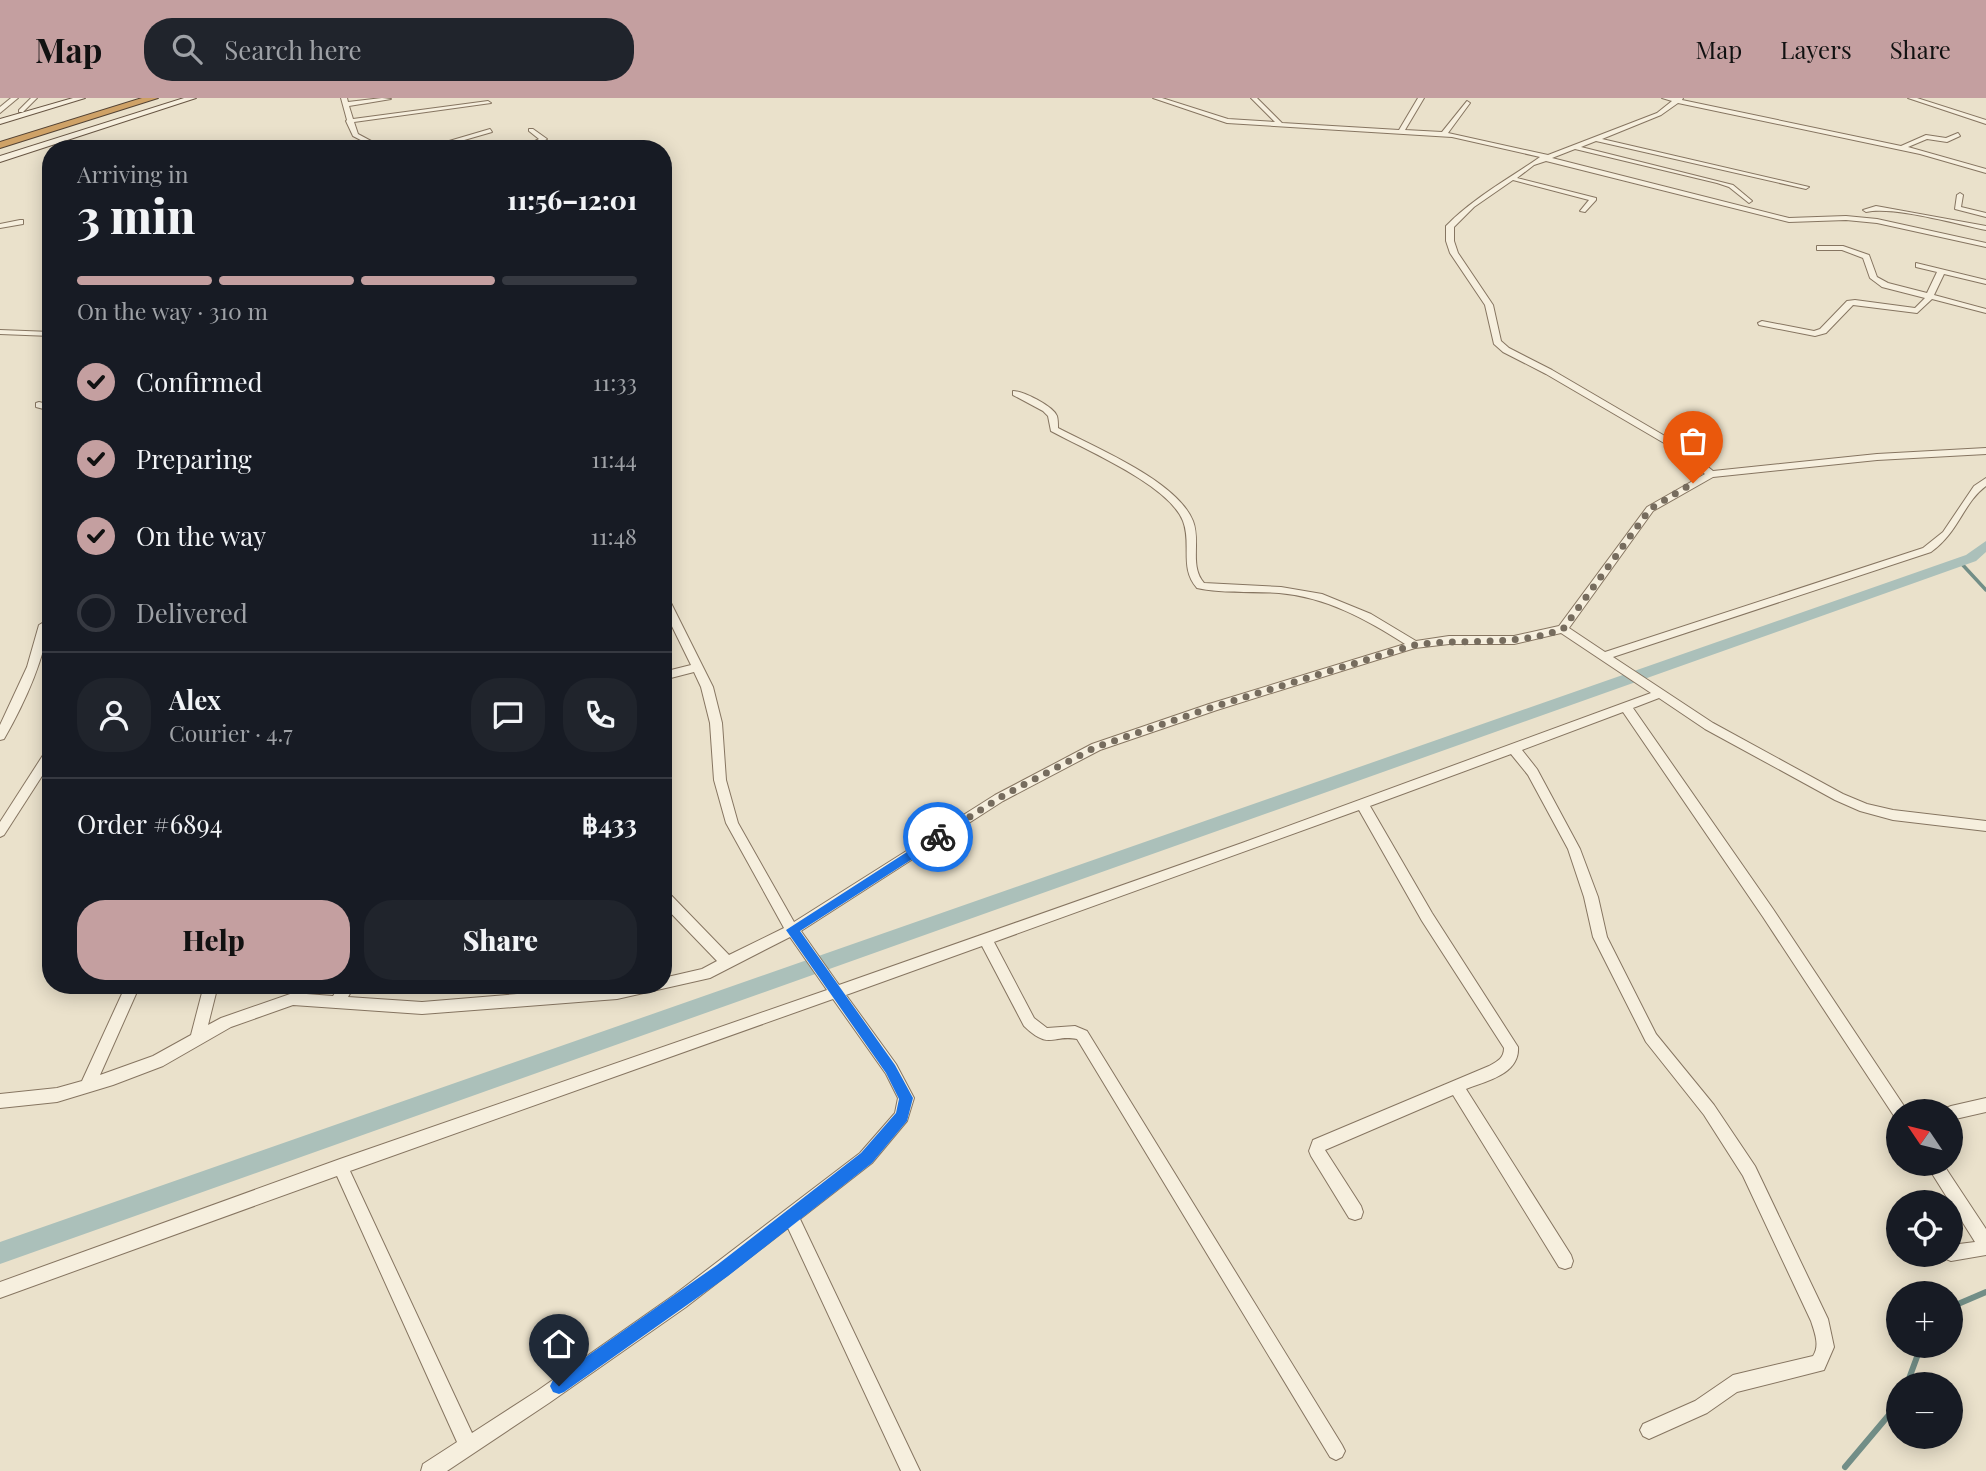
<!DOCTYPE html>
<html lang="en">
<head>
<meta charset="utf-8">
<style>
  body { margin:0; font-family:"Playfair Display",serif; background:#20242c; color:#f1f3f6; height:100vh; display:flex; flex-direction:column; font-size:26px; white-space:nowrap }
  * { box-sizing:border-box; margin:0 }
  p { font-size:23px; color:#9ea1a6 }
  .icon { flex:none; width:38px; height:38px; fill:none; stroke:currentColor; stroke-width:2; stroke-linecap:round; stroke-linejoin:round }
  .map { position:relative; flex:1; overflow:hidden }
  .drawer { position:absolute; left:42px; top:42px; width:630px; height:854px; display:flex; flex-direction:column; background:#171b24; border-radius:28px; box-shadow:0 4px 18px #0003 }
  .drawer>* { flex:none }
  .needle { width:46px; rotate:305deg }
  .controls { position:absolute; left:1886px; top:1001px; display:grid; gap:14px }
  .controls a { display:grid; place-items:center; width:77px; height:77px; border-radius:50%; background:#171b24; box-shadow:0 4px 18px #0003; font-size:35px }
  .pin { position:absolute; display:grid; place-items:center; width:60px; height:60px; color:#fff; margin:-72px -30px; border-radius:50% 50% 50% 0; rotate:-45deg; box-shadow:0 0 7px #0007 }
  .pin .icon { rotate:45deg }
  .courier { position:absolute; display:grid; place-items:center; width:70px; height:70px; margin:-35px; border:5px solid #1a73e8; border-radius:50%; background:#fff; color:#222; box-shadow:0 2px 9px #0007 }
  .head em { font-style:normal; font-weight:800 }
  .head div { display:flex; flex-direction:column-reverse }
  .head { display:flex; align-items:center; justify-content:space-between; height:119px; padding:0 35px }
  h1 { font-size:46px; font-weight:800; line-height:52px }
  .bar { display:grid; grid-template-columns:repeat(4,1fr); gap:10px 7px; align-content:center; height:84px; padding:0 35px }
  .bar i { height:9px; border-radius:5px; background:#363941 }
  .bar .current { background:#c49fa0 }
  .bar p { grid-column:span 4 }
  .line { display:flex; align-items:center; gap:18px; padding:0 35px; border-top:2px solid #363941 }
  .line div { flex:1 }
  .round { display:grid; place-items:center; flex:none; width:74px; height:74px; border-radius:28px; background:#20242c }
  ol { padding:0 35px; list-style:none }
  li { display:flex; align-items:center; gap:21px; height:77px }
  li p { margin-inline-start:auto }
  li .icon { padding:7px; border-radius:50%; background:#c49fa0; color:#111; stroke-width:4 }
  li:last-child { color:#9ea1a6 }
  li i { width:38px; height:38px; border:4px solid #363941; border-radius:50% }
  .action { display:flex; gap:14px; margin-top:auto; padding:14px 35px }
  .action a { flex:1; height:80px; border-radius:28px; background:#c49fa0; color:#111; font-size:28px; font-weight:800; line-height:80px; text-align:center }
  .action a+a { background:#20242c; color:#f1f3f6 }
  header { display:flex; align-items:center; gap:42px; box-sizing:border-box; height:98px; padding:0 35px; background:#c49fa0; color:#111 }
  header strong { font-size:33px }
  nav { display:flex; gap:38px; margin-inline-start:auto; font-size:24px }
  .search { width:490px; height:63px; background:#20242c; display:flex; align-items:center; gap:18px; box-sizing:border-box; padding:0 24px; border-radius:28px; color:#9ea1a6; font-size:26px }
  .map>svg:first-child { display:block }
  .lines { fill:none; stroke-linecap:round; stroke-linejoin:round }
  .stream-far1 { stroke:#728e87; stroke-width:3.5 }
  .stream { stroke:#728e87; stroke-width:6 }
  .canal { fill:#abc0ba; fill-rule:evenodd }
  .minor-casing { stroke:#867561; stroke-width:2 }
  .tertiary-casing { stroke:#867561; stroke-width:2 }
  .secondary-casing { stroke:#685644; stroke-width:2 }
  .motorway-casing { stroke:#544334; stroke-width:2 }
  .minor { fill:#f6efde; fill-rule:evenodd }
  .tertiary { fill:#f6efde; fill-rule:evenodd }
  .secondary { fill:#f6efde; fill-rule:evenodd }
  .motorway { fill:#cfa267; fill-rule:evenodd }
  .route { fill:#1a73e8 }
  .done { stroke:#766c5e; stroke-width:7; stroke-dasharray:0 12.6 }
</style>
</head>
<body>
<header>
<strong>Map</strong>
<div class="search"><svg class="icon" aria-label="search" viewBox="0 0 24 24"><circle cx="10" cy="10" r="6"/><path d="M15 15l6 6"/></svg>Search here</div>
<nav><a>Map</a><a>Layers</a><a>Share</a></nav>
</header>
<div class="map">
<svg width="1986" height="1373" viewBox="0 0 1986 1373">
  <rect width="100%" height="100%" fill="#eae1cb"/>
  <g class="lines">
    <!-- stream-far1 -->
    <path class="stream-far1" d="M1960,464L1986,492"/>
    <!-- stream -->
    <g class="stream">
      <path d="M1951,1209L1986,1194"/>
      <path d="M1907,1286L1921,1248"/>
      <path d="M1845,1369L1899,1305"/>
    </g>
    <!-- canal -->
    <path class="canal" d="M1986,443V454L1976,463L0,1166V1144L1966,457Z"/>
    <defs>
      <g id="minor">
        <path d="M31,0H37L23,14H19V12Z"/>
        <path d="M341,0H347L348,4L382,0L391,1L349,8L353,21L488,3L491,5L354,24L358,36L386,51H378L353,38L346,23L347,22Z"/>
        <path d="M1153,0H1162L1228,21L1275,24L1251,0H1257L1282,25L1399,32L1418,0H1424L1405,32L1442,34L1467,3L1470,5L1448,35L1548,57L1657,15L1672,3L1662,0H1683L1682,2L1901,48L1926,37L1946,40L1958,35L1960,38L1947,44L1927,41L1908,49L1986,71V75L1920,56L1678,5L1661,17L1602,41L1809,89L1806,91L1596,43L1581,49L1733,87L1751,102L1752,103L1749,105L1729,89L1717,85L1575,51L1552,60L1789,120L1846,118L1877,121L1986,145V149L1877,125L1846,122L1789,124L1546,63L1534,67L1517,80L1596,100V102L1585,114L1580,113L1589,102L1513,82L1474,109L1454,129V143L1458,155L1493,207L1501,243L1509,250L1552,272L1682,348L1713,373L1877,356L1986,350V356L1877,362L1713,379L1653,413L1569,530L1605,554L1923,450L1943,434L1974,388L1986,380V388C1963,405 1959,434 1931,454L1613,559L1713,625L1843,696L1867,706L1893,712L1986,723V733L1893,722L1860,713L1835,702L1705,631L1659,600L1633,610L1773,811L1904,1008L1907,1013H1899V1020L1894,1018L1763,819L1623,614L1522,652L1537,671L1580,751L1598,799L1607,839L1656,936L1714,1007L1755,1068L1828,1221L1834,1249L1824,1272L1737,1294L1707,1315L1649,1341L1643,1338L1640,1332L1643,1326L1695,1303L1733,1277L1813,1258C1820,1248 1815,1235 1811,1223L1743,1078L1704,1017L1646,944L1593,839L1584,799L1568,751L1528,677L1511,656L1370,708L1432,815L1518,949C1520,976 1487,983 1466,991L1571,1157L1573,1163L1571,1169L1565,1171L1559,1169L1453,997L1325,1052L1361,1108L1363,1114L1361,1120L1355,1122L1349,1120L1311,1058L1309,1053L1313,1042L1489,968C1498,963 1504,960 1504,950L1422,823L1359,712L994,844L1034,920L1047,930L1075,928L1087,933L1342,1347L1345,1353L1342,1359L1336,1362L1330,1359L1077,941C1052,936 1050,953 1024,928L982,848L846,897L896,966L914,1000L907,1023L872,1065L800,1121L920,1373H901L788,1130L686,1209L549,1305L447,1373H421L423,1366L457,1344L337,1078L0,1200V1184L340,1061L827,892L790,839L710,880L617,901L422,916L293,907L231,929L163,968L113,987L57,1004L0,1010V996L57,990L82,983L126,887H140L100,977L153,958L191,937L204,887H218L208,927L221,920L293,895L333,898L340,887H355L348,899L422,904L626,887H663V880L702,871L717,863L663,807V793L668,794L729,857L784,830L726,725L714,682L710,625L701,589L694,574L663,582V574L691,567L663,510V496L668,499L713,589L722,625L726,682L738,725L794,824L995,697L1092,646L1209,606L1405,546C1366,521 1326,499 1279,495C1252,493 1224,496 1197,490C1179,470 1192,446 1183,423C1169,387 1086,352 1051,333L1048,318L1043,313L1013,297V293C1023,293 1053,308 1057,318C1058,322 1058,326 1058,330C1096,350 1177,383 1193,423C1201,443 1189,468 1204,485L1281,489L1322,496L1371,516L1416,543L1449,538H1514L1559,528L1647,409L1705,376L1676,352L1546,276L1503,254L1494,246L1485,207L1450,155L1446,143V128C1473,100 1510,80 1540,59L1452,39L1227,25ZM1561,535L1651,595L1242,745L839,887L801,833L1003,703L1100,652L1217,612L1415,550L1449,546H1514ZM833,901L886,976L898,1000L895,1015L860,1055L674,1197L537,1293L472,1335L350,1073Z"/>
        <path d="M1908,0H1917L1986,22V26Z"/>
        <path d="M490,31L492,34L433,51H422Z"/>
        <path d="M529,31H533L547,41L529,51H520L539,41L529,33Z"/>
        <path d="M1960,95L1963,97L1961,109L1986,115V119L1955,111L1957,97Z"/>
        <path d="M1876,108L1986,128V132C1956,126 1894,108 1866,114L1863,112Z"/>
        <path d="M20,122H23V126L0,130V126Z"/>
        <path d="M1817,148H1843L1869,157L1877,179L1888,185L1927,195L1937,174L1916,169V165L1986,182V186L1944,176L1934,197L1986,211V215L1932,201L1917,215L1853,207L1826,235L1815,238L1759,227L1758,225L1762,223L1814,233L1820,231L1847,203L1855,202L1915,210L1925,200L1882,189L1870,180L1863,160L1842,152H1817Z"/>
        <path d="M0,232L51,234V238L0,236Z"/>
        <path d="M39,304L51,307V313L36,309V305Z"/>
        <path d="M44,524L49,527C42,567 24,606 4,641L0,642V627L27,569L39,527Z"/>
        <path d="M51,650V664L4,737L0,739V724L47,651Z"/>
        <path d="M1986,1000V1014L1951,1022V1013H1944L1946,1010L1951,1008Z"/>
        <path d="M1926,1066H1943L1986,1131V1157L1951,1163L1946,1161C1939,1167 1926,1168 1917,1165L1916,1157H1951V1147L1975,1144Z"/>
      </g>
      <path id="tertiary" d="M11,0H18L0,15V9Z"/>
      <g id="secondary">
        <path d="M73,0H85L0,26V21Z"/>
        <path d="M184,0H196L0,64V58Z"/>
      </g>
      <path id="motorway" d="M142,0H158L0,50V44Z"/>
    </defs>
    <!-- minor casing -->
    <use href="#minor" class="minor-casing"/>
    <!-- tertiary casing -->
    <use href="#tertiary" class="tertiary-casing"/>
    <!-- secondary casing -->
    <use href="#secondary" class="secondary-casing"/>
    <!-- motorway casing -->
    <use href="#motorway" class="motorway-casing"/>
    <!-- minor -->
    <use href="#minor" class="minor"/>
    <!-- tertiary -->
    <use href="#tertiary" class="tertiary"/>
    <!-- secondary -->
    <use href="#secondary" class="secondary"/>
    <!-- motorway -->
    <use href="#motorway" class="motorway"/>
  </g>
  <!-- route -->
  <path class="route" d="M938,734L942,736V742L800,833L895,967L913,1000L907,1023L872,1065L728,1178L564,1294L559,1296L553,1294L550,1288L553,1282L717,1167L861,1055L896,1015L899,1001L886,975L786,832Z"/>
  <g class="lines">
    <!-- done -->
    <path class="done" d="M938,739L1006,696L1096,649L1213,609L1414,547C1464,540 1515,549 1563,531L1650,411L1693,385"/>
  </g>
</svg>
<div class="controls">
<a><svg class="needle" viewBox="-14 -14 28 28"><path d="M0-13l5 13h-10z" fill="#e53935"/><path d="M0 13l5-13h-10z" fill="#9ea1a6"/></svg></a>
<a><svg class="icon" aria-label="locate" viewBox="0 0 24 24"><circle cx="12" cy="12" r="6"/><path d="M12 2v4M12 18v4M2 12h4M18 12h4"/></svg></a>
<a>+</a>
<a>−</a>
</div>
<div class="pin" style="left:1693px;top:385px;background:#ea580c"><svg class="icon" aria-label="bag" viewBox="0 0 24 24"><path d="M5 8h14l-1 12H6zM9 8a3 3 0 0 1 6 0"/></svg></div>
<div class="pin" style="left:559px;top:1288px;background:#1f2937"><svg class="icon" aria-label="home" viewBox="0 0 24 24"><path d="M3 11l9-7 9 7M6 9v11h12V9"/></svg></div>
<div class="courier" style="left:938px;top:739px"><svg class="icon" aria-label="bike" viewBox="0 0 24 24"><circle cx="6" cy="16" r="4"/><circle cx="18" cy="16" r="4"/><path d="M6 16l4-8h5l3 8M10 8l3 8H6M13 5h3"/></svg></div>
<section class="drawer">
<div class="head"><div><h1>3 min</h1><p>Arriving in</p></div><em>11:56–12:01</em></div>
<div class="bar"><i class="current"></i><i class="current"></i><i class="current"></i><i></i><p>On the way · 310 m</p></div>
<ol>
<li><svg class="icon" aria-label="check" viewBox="0 0 24 24"><path d="M5 12l5 5 9-10"/></svg>Confirmed<p>11:33</p></li>
<li><svg class="icon" aria-label="check" viewBox="0 0 24 24"><path d="M5 12l5 5 9-10"/></svg>Preparing<p>11:44</p></li>
<li><svg class="icon" aria-label="check" viewBox="0 0 24 24"><path d="M5 12l5 5 9-10"/></svg>On the way<p>11:48</p></li>
<li><i></i>Delivered</li>
</ol>
<div class="line" style="height:126px"><a class="round"><svg class="icon" aria-label="person" viewBox="0 0 24 24"><circle cx="12" cy="8" r="4"/><path d="M4 21q1-7 8-7t8 7"/></svg></a><div><b>Alex</b><p>Courier · 4.7</p></div><a class="round"><svg class="icon" aria-label="chat" viewBox="0 0 24 24"><path d="M4 5h16v11H9l-5 4z"/></svg></a><a class="round"><svg class="icon" aria-label="phone" viewBox="0 0 24 24"><path d="M5 4h4l2 5-3 2q2 4 5 5l2-3 5 2v4C11 20 4 13 5 4z"/></svg></a></div>
<div class="line" style="height:91px"><div>Order #6894</div><b>฿433</b></div>
<div class="action"><a>Help</a><a>Share</a></div>
</section>
</div>
</body>
</html>
